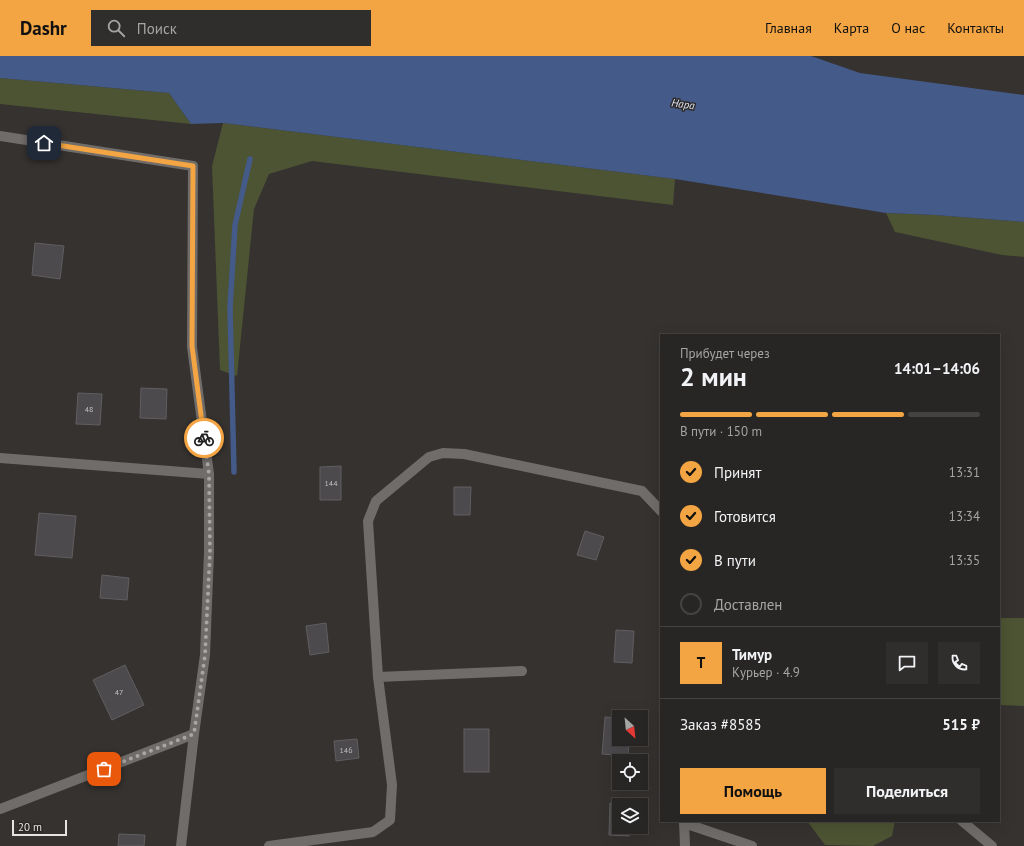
<!DOCTYPE html>
<html lang="ru">
<head>
<meta charset="utf-8">
<style>
  body { margin:0; font-family:"PT Sans",sans-serif; background:#302e2c; color:#f1f3f6; height:100vh; display:flex; flex-direction:column; font-size:15px; white-space:nowrap }
  * { box-sizing:border-box; margin:0 }
  p { font-size:13px; color:#a5a5a6 }
  .icon { flex:none; width:22px; height:22px; fill:none; stroke:currentColor; stroke-width:2; stroke-linecap:round; stroke-linejoin:round }
  .map { position:relative; flex:1; overflow:hidden }
  .drawer { position:absolute; left:660px; top:278px; width:340px; height:488px; display:flex; flex-direction:column; background:#282624; border-radius:0px; box-shadow:0 4px 16px #0002,0 0 0 1px #444341 }
  .drawer>* { flex:none }
  .needle { width:26px; rotate:153deg }
  .tools { position:absolute; left:612px; top:654px; display:grid; gap:8px }
  .tools a { display:grid; place-items:center; width:36px; height:36px; border-radius:0px; background:#282624; box-shadow:0 4px 16px #0002,0 0 0 1px #444341; font-size:20px }
  .scale { position:absolute; left:12px; bottom:10px; width:55px; box-sizing:border-box; padding-left:4px; border:2px solid #e6e4e2; border-top:0; font-size:11px; line-height:14px; white-space:nowrap; color:#e6e4e2; -webkit-text-stroke:3px #2b2826; paint-order:stroke }
  .pin { position:absolute; display:grid; place-items:center; width:34px; height:34px; color:#fff; margin:-17px; border-radius:8px; box-shadow:0 2px 6px #0006 }
  .courier { position:absolute; display:grid; place-items:center; width:40px; height:40px; margin:-20px; border:3px solid #f3a443; border-radius:50%; background:#fff; color:#222; box-shadow:0 1px 5px #0007 }
  .summary em { font-style:normal; font-weight:600 }
  .summary div { display:flex; flex-direction:column-reverse }
  .summary { display:flex; align-items:center; justify-content:space-between; height:68px; padding:0 20px }
  h1 { font-size:26px; font-weight:600; line-height:30px }
  .bar { display:grid; grid-template-columns:repeat(4,1fr); gap:6px 4px; align-content:center; height:48px; padding:0 20px }
  .bar i { height:5px; border-radius:3px; background:#444341 }
  .bar .selected { background:#f3a443 }
  .bar p { grid-column:span 4 }
  .line { display:flex; align-items:center; gap:10px; padding:0 20px; border-top:1px solid #444341 }
  .line div { flex:1 }
  .round { display:grid; place-items:center; flex:none; width:42px; height:42px; border-radius:0px; background:#302e2c }
  ol { padding:0 20px; list-style:none }
  li { display:flex; align-items:center; gap:12px; height:44px }
  li p { margin-inline-start:auto }
  li .icon { padding:4px; border-radius:50%; background:#f3a443; color:#111; stroke-width:4 }
  li:last-child { color:#a5a5a6 }
  li i { width:22px; height:22px; border:2px solid #444341; border-radius:50% }
  .button { display:flex; gap:8px; margin-top:auto; padding:8px 20px }
  .button a { flex:1; height:46px; border-radius:0px; background:#f3a443; color:#111; font-size:16px; font-weight:600; line-height:46px; text-align:center }
  .button a+a { background:#302e2c; color:#f1f3f6 }
  header { display:flex; align-items:center; gap:24px; box-sizing:border-box; height:56px; padding:0 20px; background:#f3a443; color:#111 }
  header strong { font-size:19px }
  nav { display:flex; gap:22px; margin-inline-start:auto; font-size:14px }
  .search { width:280px; height:36px; background:#302e2c; display:flex; align-items:center; gap:10px; box-sizing:border-box; padding:0 14px; border-radius:0px; color:#a5a5a6; font-size:15px }
  .map>svg:first-child { display:block }
  .green { fill:#4c5433 }
  .water { fill:#445a88 }
  .lines { fill:none; stroke-linecap:round; stroke-linejoin:round }
  .stream { stroke:#445a88; stroke-width:5.5 }
  .building { fill:#4c4a4d; stroke:#605e61 }
  .minor { stroke:#706c6a; stroke-width:10 }
  .done { stroke:#a8a6a4; stroke-width:4; stroke-dasharray:0 7.2 }
  .route { stroke:#f3a443; stroke-width:5 }
  .labels { text-anchor:middle; dominant-baseline:central; stroke-width:3; stroke-linejoin:round; paint-order:stroke }
  .number-label { font-size:8px; fill:#c0bebd }
  .water-label { font-size:11px; font-style:italic; fill:#dae2f1; stroke:#2b2826 }
</style>
</head>
<body>
<header>
<strong>Dashr</strong>
<div class="search"><svg class="icon" aria-label="search" viewBox="0 0 24 24"><circle cx="10" cy="10" r="6"/><path d="M15 15l6 6"/></svg>Поиск</div>
<nav><a>Главная</a><a>Карта</a><a>О нас</a><a>Контакты</a></nav>
</header>
<div class="map">
<svg width="1024" height="790" viewBox="0 0 1024 790">
  <rect width="100%" height="100%" fill="#353230"/>
  <!-- green -->
  <g class="green">
    <path d="M0,22L169,37L191,68L0,48Z"/>
    <path d="M223,67L675,123L673,149L312,105L269,118L254,153L237,320L220,314L212,110Z"/>
    <path d="M886,157L935,159L1024,166V201L1002,199L895,176Z"/>
    <path d="M999,562H1024V650L999,649Z"/>
    <path d="M807,765H895L892,780L873,790L825,789Z"/>
  </g>
  <!-- water -->
  <path class="water" d="M0,0H811L860,17L1024,39V166L935,159L886,157L675,123L223,67L191,68L169,37L0,22Z"/>
  <g class="lines">
    <!-- stream -->
    <path class="stream" d="M234,416L230,252L235,169L250,103"/>
  </g>
  <!-- building -->
  <g class="building">
    <path d="M35,187L64,190L60,223L32,219Z"/>
    <path d="M141,332L167,333L166,363L140,362Z"/>
    <path d="M78,337L102,338L100,369L76,368Z"/>
    <path d="M341,410V444H320V411Z"/>
    <path d="M454,431H471L470,459H454Z"/>
    <path d="M39,457L76,460L72,502L35,499Z"/>
    <path d="M585,475L604,481L596,504L577,499Z"/>
    <path d="M102,519L129,522L127,544L100,542Z"/>
    <path d="M326,567L329,596L310,599L306,570Z"/>
    <path d="M616,574L634,575L632,607L614,606Z"/>
    <path d="M125,609L144,649L112,664L93,624Z"/>
    <path d="M605,661L619,662V683H629L628,700L602,698Z"/>
    <rect x="464" y="673" width="25" height="43"/>
    <path d="M357,683L359,702L336,705L334,685Z"/>
    <path d="M610,747L630,748V749H619V771H629V780L609,779Z"/>
    <path d="M119,778L145,779L144,790H118Z"/>
  </g>
  <g class="lines">
    <!-- minor -->
    <g class="minor">
      <path d="M0,80L193,110L192,291L209,418L0,402"/>
      <path d="M378,621L522,615"/>
      <path d="M0,753L194,678"/>
      <path d="M684,765L685,790"/>
      <path d="M962,765L992,790"/>
      <path d="M684,767L752,790"/>
      <path d="M181,790L194,678L205,599L209,496V418"/>
      <path d="M269,790L373,776L390,764L392,729L378,621L368,465L376,445L429,401L443,397L464,398L642,435L661,455"/>
    </g>
  </g>
  <g class="lines">
    <!-- done -->
    <path class="done" d="M104,713L194,678L205,599L210,496L209,418L204,382"/>
    <!-- route -->
    <path class="route" d="M44,87L193,110L192,290L204,382"/>
  </g>
  <g class="labels">
    <!-- number labels -->
    <g class="number-label">
      <text x="89" y="353">48</text>
      <text x="331" y="427">144</text>
      <text x="119" y="636">47</text>
      <text x="346" y="694">146</text>
    </g>
    <!-- water labels -->
    <g class="water-label">
      <text transform="translate(683 48) rotate(8)">Нара</text>
    </g>
  </g>
</svg>
<div class="tools">
<a><svg class="needle" viewBox="-14 -14 28 28"><path d="M0-13l5 13h-10z" fill="#e53935"/><path d="M0 13l5-13h-10z" fill="#a5a5a6"/></svg></a>
<a><svg class="icon" aria-label="locate" viewBox="0 0 24 24"><circle cx="12" cy="12" r="6"/><path d="M12 2v4M12 18v4M2 12h4M18 12h4"/></svg></a>
<a><svg class="icon" aria-label="layers" viewBox="0 0 24 24"><path d="M12 4l9 5-9 5-9-5zM3 14l9 5 9-5"/></svg></a>
</div>
<div class="scale">20 m</div>
<div class="pin" style="left:104px;top:713px;background:#ea580c"><svg class="icon" aria-label="bag" viewBox="0 0 24 24"><path d="M5 8h14l-1 12H6zM9 8a3 3 0 0 1 6 0"/></svg></div>
<div class="pin" style="left:44px;top:87px;background:#1f2937"><svg class="icon" aria-label="home" viewBox="0 0 24 24"><path d="M3 11l9-7 9 7M6 9v11h12V9"/></svg></div>
<div class="courier" style="left:204px;top:382px"><svg class="icon" aria-label="bike" viewBox="0 0 24 24"><circle cx="6" cy="16" r="4"/><circle cx="18" cy="16" r="4"/><path d="M6 16l4-8h5l3 8M10 8l3 8H6M13 5h3"/></svg></div>
<section class="drawer">
<div class="summary"><div><h1>2 мин</h1><p>Прибудет через</p></div><em>14:01–14:06</em></div>
<div class="bar"><i class="selected"></i><i class="selected"></i><i class="selected"></i><i></i><p>В пути · 150 m</p></div>
<ol>
<li><svg class="icon" aria-label="check" viewBox="0 0 24 24"><path d="M5 12l5 5 9-10"/></svg>Принят<p>13:31</p></li>
<li><svg class="icon" aria-label="check" viewBox="0 0 24 24"><path d="M5 12l5 5 9-10"/></svg>Готовится<p>13:34</p></li>
<li><svg class="icon" aria-label="check" viewBox="0 0 24 24"><path d="M5 12l5 5 9-10"/></svg>В пути<p>13:35</p></li>
<li><i></i>Доставлен</li>
</ol>
<div class="line" style="height:72px"><b class="round" style="background:#f3a443;color:#111">Т</b><div><b>Тимур</b><p>Курьер · 4.9</p></div><a class="round"><svg class="icon" aria-label="chat" viewBox="0 0 24 24"><path d="M4 5h16v11H9l-5 4z"/></svg></a><a class="round"><svg class="icon" aria-label="phone" viewBox="0 0 24 24"><path d="M5 4h4l2 5-3 2q2 4 5 5l2-3 5 2v4C11 20 4 13 5 4z"/></svg></a></div>
<div class="line" style="height:52px"><div>Заказ #8585</div><b>515 ₽</b></div>
<div class="button"><a>Помощь</a><a>Поделиться</a></div>
</section>
</div>
</body>
</html>
